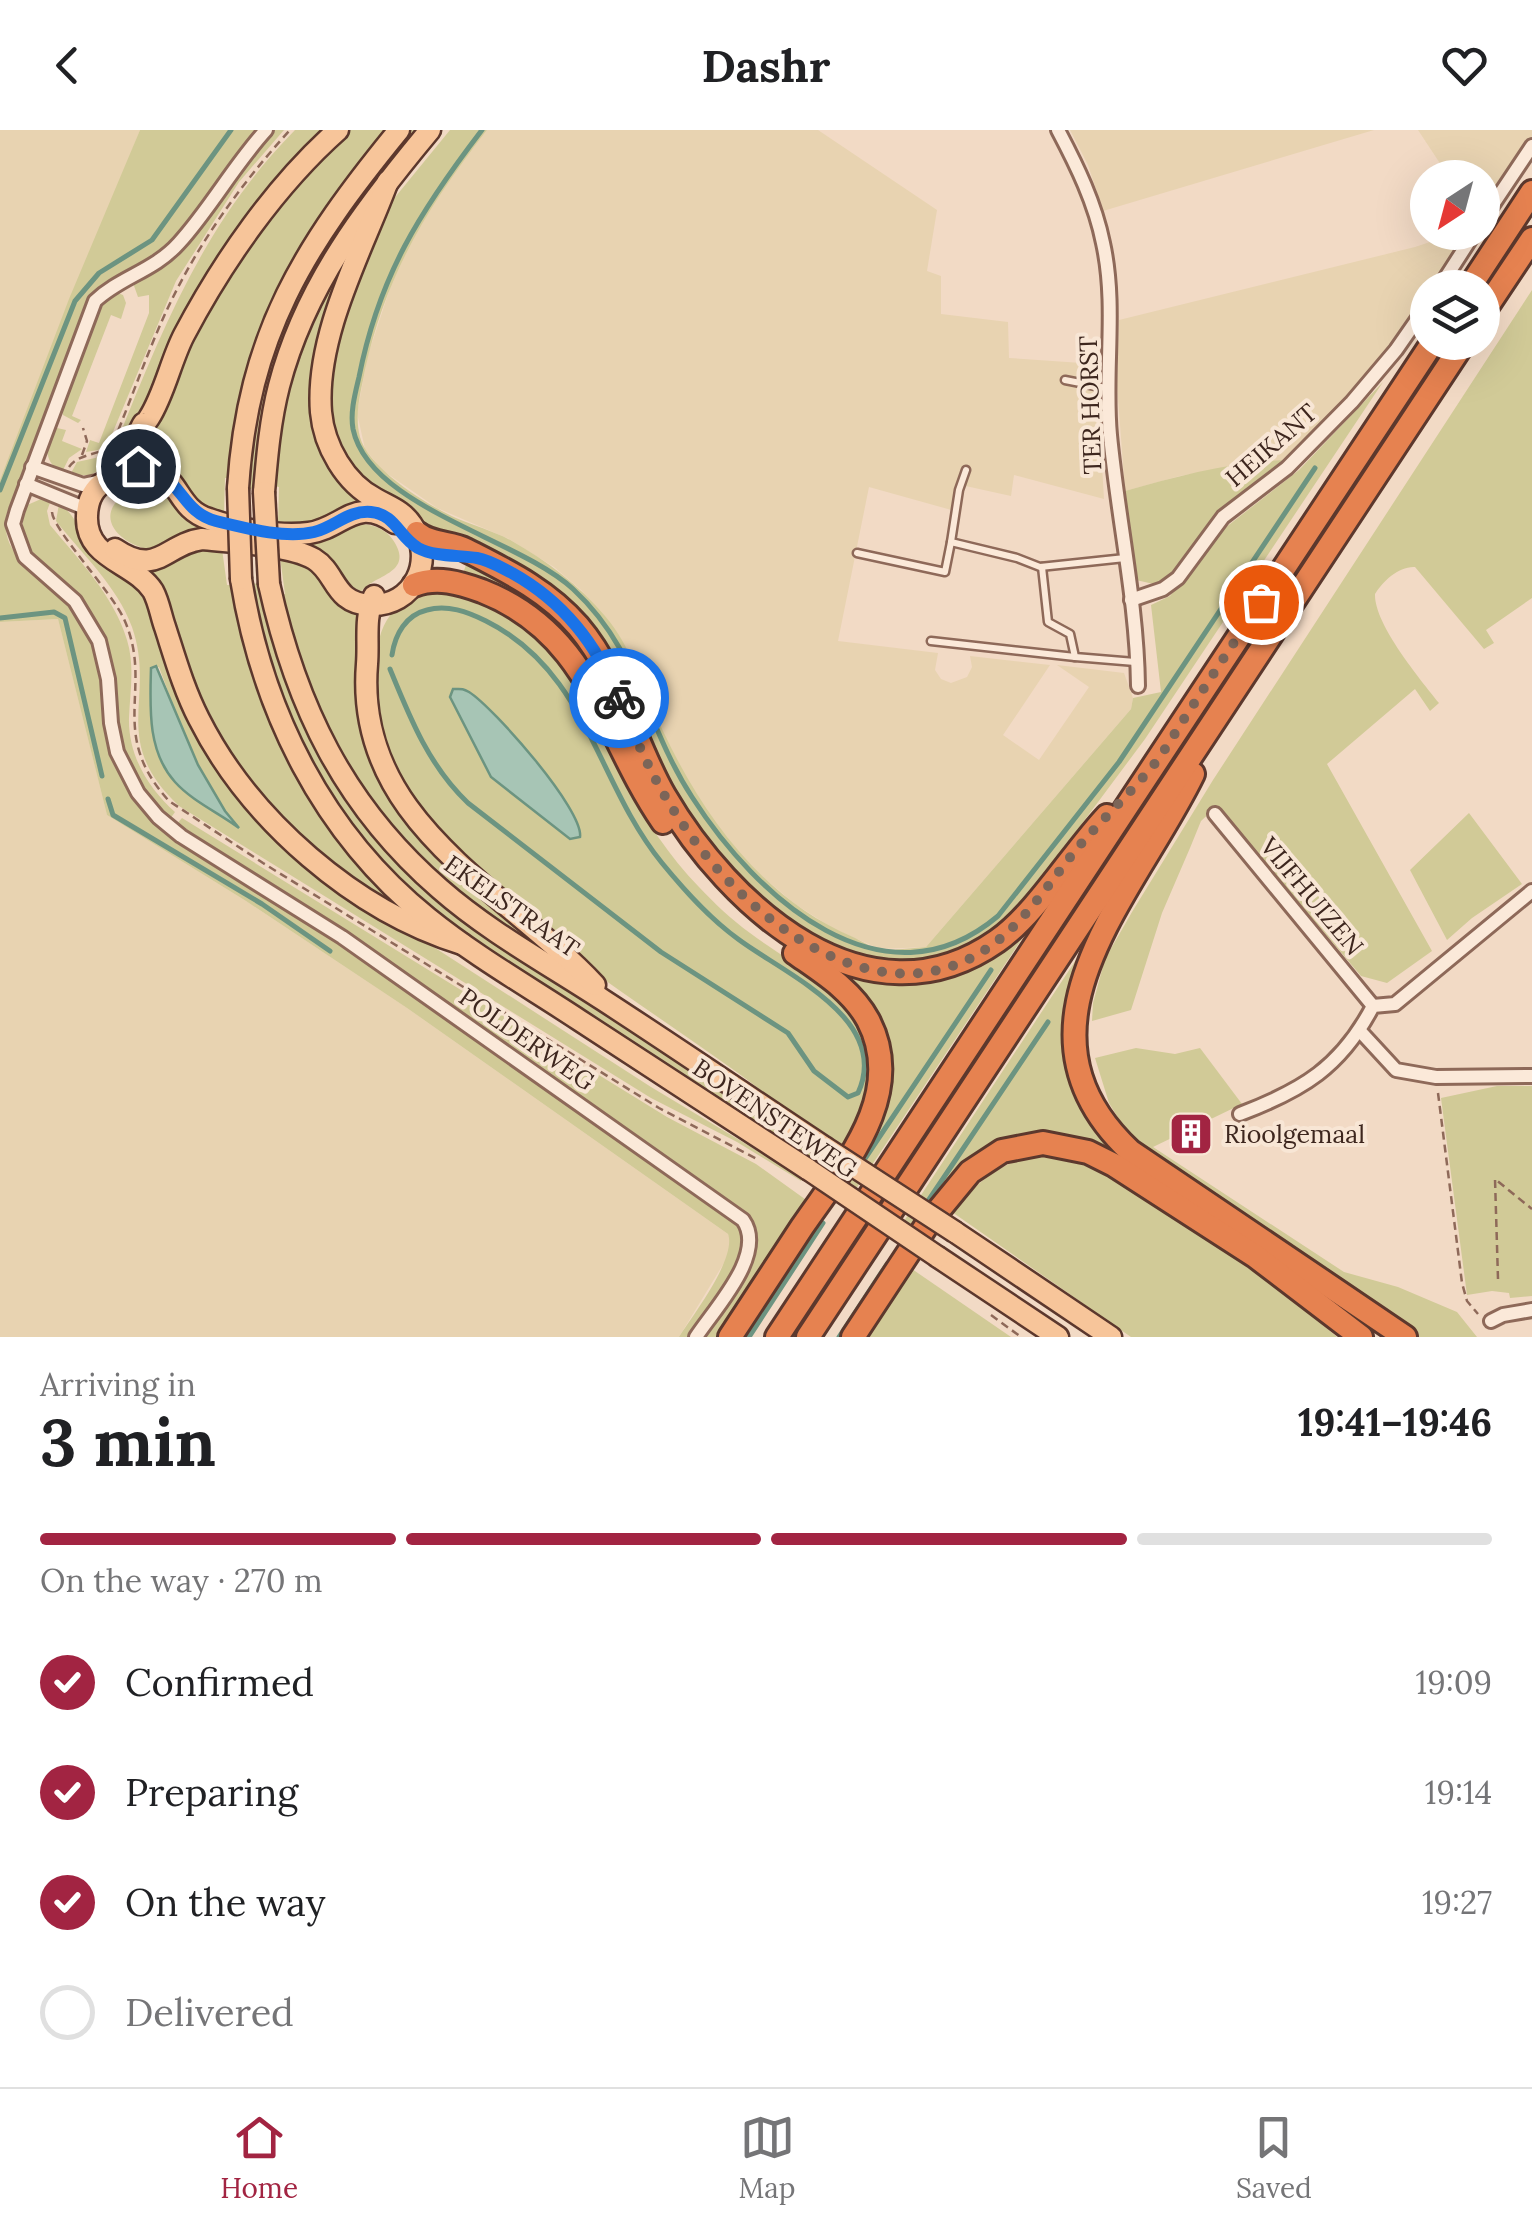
<!DOCTYPE html>
<html lang="en">
<head>
<meta charset="utf-8">
<style>
  body { margin:0; font-family:Lora,serif; background:#f6f6f6; color:#202124; height:100vh; display:flex; flex-direction:column; font-size:38px; white-space:nowrap }
  * { box-sizing:border-box; margin:0 }
  p { font-size:32px; color:#757577 }
  .icon { flex:none; width:55px; height:55px; fill:none; stroke:currentColor; stroke-width:2; stroke-linecap:round; stroke-linejoin:round }
  .map { position:relative; height:1207px; overflow:hidden }
  .sheet { display:flex; flex-direction:column; background:#fff; flex:1 }
  .sheet>* { flex:none }
  .needle { width:65px; rotate:216deg }
  .buttons { position:absolute; left:1410px; top:30px; display:grid; gap:20px }
  .buttons a { display:grid; place-items:center; width:90px; height:90px; border-radius:50%; background:#fff; box-shadow:0 10px 40px #0002; font-size:50px }
  .pin { position:absolute; display:grid; place-items:center; width:85px; height:85px; color:#fff; margin:-42px; border:5px solid #fff; border-radius:50%; box-shadow:0 2px 10px #0007 }
  .courier { position:absolute; display:grid; place-items:center; width:100px; height:100px; margin:-50px; border:8px solid #1a73e8; border-radius:50%; background:#fff; color:#222; box-shadow:0 2px 12px #0007 }
  .head em { font-style:normal; font-weight:700 }
  .head div { display:flex; flex-direction:column-reverse }
  .head { display:flex; align-items:center; justify-content:space-between; height:170px; padding:0 40px }
  h1 { font-size:65px; font-weight:700; line-height:75px }
  .bar { display:grid; grid-template-columns:repeat(4,1fr); gap:15px 10px; align-content:center; height:120px; padding:0 40px }
  .bar i { height:12px; border-radius:8px; background:#e0e0e0 }
  .bar .on { background:#a22442 }
  .bar p { grid-column:span 4 }
  ol { padding:0 40px; list-style:none }
  li { display:flex; align-items:center; gap:30px; height:110px }
  li p { margin-inline-start:auto }
  li .icon { padding:10px; border-radius:50%; background:#a22442; color:#fff; stroke-width:4 }
  li:last-child { color:#757577 }
  li i { width:55px; height:55px; border:5px solid #e0e0e0; border-radius:50% }
  header { display:flex; justify-content:space-between; align-items:center; height:130px; padding:0 40px; background:#fff; font-size:45px; font-weight:700 }
  .tab-bar { display:flex; justify-content:space-around; align-items:center; height:140px; border-top:2px solid #e0e0e0; background:#fff; font-size:28px; color:#757577 }
  .tab-bar a { display:grid; justify-items:center; gap:5px }
  .tab-bar .on { color:#a22442 }
  .map>svg:first-child { display:block }
  .farmland { fill:#e8d3b1 }
  .green { fill:#d1ca97; fill-rule:evenodd }
  .water { fill:#a7c5b5; stroke:#6c9481; stroke-width:2.5 }
  .lines { fill:none; stroke-linecap:round; stroke-linejoin:round }
  .stream { stroke:#6c9481; stroke-width:5 }
  .lane-casing { stroke:#8e6959; stroke-width:11 }
  .street-casing { stroke:#8e6959; stroke-width:18 }
  .primary-casing { stroke:#5c382d; stroke-width:25 }
  .highway-casing { stroke:#5c382d; stroke-width:28 }
  .path { stroke:#8e6959; stroke-width:2.5; stroke-dasharray:8 5; stroke-linecap:butt }
  .lane { stroke:#fbe9d9; stroke-width:6 }
  .street { stroke:#fbe9d9; stroke-width:12 }
  .primary { stroke:#f7c59a; stroke-width:20 }
  .highway { stroke:#e68250; stroke-width:22 }
  .primary-bridge-casing { stroke:#5c382d; stroke-width:25; stroke-linecap:butt }
  .primary-bridge { stroke:#f7c59a; stroke-width:20 }
  .done { stroke:#7c6558; stroke-width:10; stroke-dasharray:0 18 }
  .route { stroke:#1a73e8; stroke-width:12 }
  .labels { text-anchor:middle; dominant-baseline:central; stroke-width:8; stroke-linejoin:round; paint-order:stroke }
  .street-label { font-size:25px; fill:#3d261e; stroke:#f8e6d5 }
  .poi-label { font-size:25px; fill:#3d261e; stroke:#f8e6d5; text-anchor:start }
</style>
</head>
<body>
<header><svg class="icon" aria-label="back" viewBox="0 0 24 24"><path d="M15 5l-7 7 7 7"/></svg>Dashr<svg class="icon" aria-label="heart" viewBox="0 0 24 24"><path d="M12 20l-8-8c-3-5 5-10 8-4 3-6 11-1 8 4z"/></svg></header>
<div class="map">
<svg width="1532" height="1207" viewBox="0 0 1532 1207">
  <rect width="100%" height="100%" fill="#f2dac5"/>
  <!-- farmland -->
  <g class="farmland">
    <path d="M0,0H140L0,350Z"/>
    <path d="M487,0H818L937,80L927,141L941,146V184L1008,192L1009,228L1096,234L1104,369L1014,345L1011,366L961,355L955,381L869,357L838,511L938,523L935,540L941,549L951,553L967,547L972,537L970,526L1050,535L1003,605L1039,630L1089,557L1057,535L1124,543L1133,568L1131,579L926,817L880,819L834,799L795,774L752,738L702,677L662,601L634,534L608,490L581,460L554,437L509,409L437,378L382,340L365,319L357,283L368,225L398,134L445,54Z"/>
    <path d="M1070,0H1374L1103,81L1088,35Z"/>
    <path d="M1418,0H1532V6L1483,82L1482,48L1449,47Z"/>
    <path d="M1439,103H1469L1433,157L1428,158L1427,166L1392,217L1352,266L1289,330L1251,333L1180,346L1125,361L1117,255L1119,190L1415,117L1433,111Z"/>
    <path d="M58,489L107,685L246,771L407,878L728,1104L731,1111L727,1128L679,1207H0V492Z"/>
  </g>
  <!-- green -->
  <g class="green">
    <path d="M140,0H258L170,115L86,179L7,383C0,421 26,434 52,455C63,464 74,477 82,489C102,519 97,547 106,578C115,612 132,646 144,679L731,1085L746,1102L743,1129L690,1207H679C693,1185 737,1128 728,1104L407,878L246,771L107,685L58,489L0,492V350L69,169Z"/>
    <path d="M273,0H284L239,52L176,151L110,309L98,320L86,322L90,310L99,313L149,183V165L138,167L133,153C198,122 225,50 273,0Z"/>
    <path d="M295,0H332L173,208L118,331L90,345H70L77,332L104,326L116,314C163,197 205,91 295,0Z"/>
    <path d="M344,0H389C365,30 339,58 318,90C265,168 242,256 229,348H225L224,384L203,377L145,331L159,285L198,195L261,93Z"/>
    <path d="M410,0H419L339,102L296,181L255,359L246,358C252,289 268,220 298,157C327,100 370,49 410,0Z"/>
    <path d="M450,0H487C428,76 386,144 365,240C361,262 354,284 360,307C368,338 427,375 456,388C474,396 494,401 512,411C547,431 579,455 605,486C633,519 645,563 663,601C703,686 763,769 853,807C861,811 871,817 880,819C894,821 912,818 926,817L1131,579L1133,568L1161,562L1151,475L1170,466L1216,405L1299,340L1383,252L1145,609L1031,762L987,807L927,832L877,831L839,820L776,780L736,744L691,689L546,453L525,438L487,421L441,409L357,347L329,296L332,219L377,95L392,71Z"/>
    <path d="M351,115L317,282L375,376L296,396L278,394L279,357L273,356C278,299 287,242 311,191C323,165 338,140 351,115Z"/>
    <path d="M1532,160V468L1486,500L1494,513L1484,519L1415,437C1399,436 1383,451 1375,464C1374,494 1420,549 1439,573L1430,581L1415,559L1327,634L1432,821L1387,853L1361,846L1217,676L1201,691L1190,718L1162,783L1131,880L1092,891L1093,873L1105,829L1132,782L1213,650Z"/>
    <path d="M115,162L123,165L126,173L121,189L111,185L72,286L81,290L78,293L63,285L60,275L98,179Z"/>
    <path d="M57,298L66,300L62,311L82,319L69,328L62,342C44,332 46,319 51,302Z"/>
    <path d="M1289,330L1202,402L1167,451L1158,455L1136,450L1125,361C1178,346 1234,331 1289,330Z"/>
    <path d="M145,350L160,357L172,373L176,372L207,396V402L177,411L173,408L149,419C126,416 95,392 119,369C128,360 138,362 145,350Z"/>
    <path d="M41,369L51,370L47,381L50,395C79,430 114,466 127,510C135,536 130,562 129,588C128,625 148,658 175,682L170,689L161,684L132,644L118,606L106,520L27,415L22,398L25,376Z"/>
    <path d="M59,374C71,381 75,392 84,403C103,426 125,447 148,466L218,631L367,774L651,957L803,1048L801,1051L737,1012L651,968L179,676C108,609 157,569 132,497C117,456 82,424 56,391ZM159,537L189,618L232,692C213,679 189,669 174,651C147,619 150,577 151,539Z"/>
    <path d="M358,394C372,394 385,398 393,410C416,444 372,445 361,462L346,453L337,437L332,439L299,416L300,411L332,403L335,406Z"/>
    <path d="M194,419H222L227,455H233L244,513L261,567L297,645L426,798L304,716L229,631L138,437Z"/>
    <path d="M280,427L305,434L363,481L358,524L357,574L365,618L373,636L387,658L571,836C452,773 371,697 312,575C296,542 290,500 279,465L285,464Z"/>
    <path d="M466,435C507,449 544,471 573,505C611,550 626,609 655,660C709,755 829,880 952,843C970,837 990,826 1005,813C1018,800 1031,778 1047,771L856,1059L843,1051C871,1006 899,956 879,902C856,842 775,807 729,764C694,732 664,691 642,649C592,552 576,486 461,449Z"/>
    <path d="M250,453L260,454C281,575 338,687 433,767C479,806 533,837 583,870C661,922 739,974 818,1026L812,1034L452,797L396,748L349,694L302,618L267,532Z"/>
    <path d="M445,458C489,474 535,497 565,536C591,570 606,613 625,651C644,689 670,727 699,757C714,773 732,790 750,803C785,830 840,855 859,897C879,941 866,979 842,1019C805,996 773,969 738,943C620,858 486,781 403,658C381,625 374,571 376,533C379,483 399,468 445,458ZM453,559C460,559 463,559 469,562C493,576 584,680 580,707L570,709L491,647L450,567Z"/>
    <path d="M1469,683L1522,754L1472,788L1447,810L1410,740Z"/>
    <path d="M182,688L667,987L756,1034L809,1072L719,1207H702C723,1175 775,1122 746,1085L364,817L175,696Z"/>
    <path d="M1089,810C1064,865 1053,918 1082,974C1092,993 1107,1006 1114,1026L1010,1013L915,1098L904,1091Z"/>
    <path d="M1136,918L1175,924L1200,918L1242,974L1153,1017L1344,1142L1398,1157L1457,1182L1477,1207H1417L1132,1011L1109,973L1095,928Z"/>
    <path d="M1497,956H1532V1166L1510,1168L1509,1163L1492,1161L1467,1165L1441,968Z"/>
    <path d="M1051,1024C1101,1037 1139,1063 1181,1091C1236,1127 1288,1164 1337,1207H1131L952,1082C979,1049 1007,1026 1051,1024Z"/>
    <path d="M912,1139L1011,1207H869Z"/>
  </g>
  <!-- water -->
  <g class="water">
    <path d="M156,536L198,635L225,681L239,698C219,683 192,671 175,652C147,621 150,577 151,538Z"/>
    <path d="M453,559C461,559 462,558 469,562C493,577 584,680 580,707L570,709L491,647L450,567Z"/>
  </g>
  <g class="lines">
    <!-- stream -->
    <g class="stream">
      <path d="M482,0C420,81 379,146 359,247C355,264 350,282 353,299C369,377 518,408 573,459C640,521 645,595 692,667C756,767 883,883 998,786L1119,632L1315,338"/>
      <path d="M0,360L75,171L99,143L152,110L231,0"/>
      <path d="M0,488L54,482L65,488L102,646"/>
      <path d="M390,539C410,588 429,636 468,673L661,822L788,903L814,941L848,967L858,963C892,889 783,843 738,809C709,788 685,761 662,733C596,652 588,542 486,491C468,482 447,474 427,480C406,485 395,504 392,525"/>
      <path d="M108,669L113,685L262,774L330,821"/>
      <path d="M862,1033L991,840"/>
      <path d="M926,1074L1048,892"/>
      <path d="M749,1207L823,1093"/>
      <path d="M839,1207L887,1134"/>
    </g>
    <defs>
      <g id="lane">
        <path d="M1065,250L1106,258"/>
        <path d="M966,340L959,360L951,412L1017,428L1040,437L1125,428"/>
        <path d="M857,423L945,442L951,412"/>
        <path d="M1042,437L1048,492L1070,504L1075,527L1135,532"/>
        <path d="M931,511L1075,527"/>
      </g>
      <g id="street">
        <path d="M266,0C234,35 210,79 179,113C154,141 120,147 95,171L17,380L13,394L25,427L75,471L99,511L108,549L111,593L117,622L138,663L158,687L181,706L342,807L743,1090C767,1124 715,1178 696,1207"/>
        <path d="M1058,0C1077,36 1095,73 1103,113C1117,176 1104,242 1110,305C1118,389 1137,472 1138,556"/>
        <path d="M1482,91L1532,16"/>
        <path d="M1439,158L1475,102"/>
        <path d="M32,337L83,355L101,351"/>
        <path d="M26,354L87,379"/>
        <path d="M1131,470L1163,459L1178,448L1223,387L1287,338L1352,272L1396,220L1428,174"/>
        <path d="M1215,684L1373,876"/>
        <path d="M1360,901L1396,940L1436,947L1532,946"/>
        <path d="M1240,984C1303,960 1341,937 1373,876L1395,874L1532,761"/>
        <path d="M1491,1191L1503,1185L1532,1180"/>
      </g>
      <g id="primary">
        <path d="M338,0C276,55 223,131 184,205C171,230 164,265 149,288C141,300 146,287 140,300C136,309 135,320 130,329C118,351 88,348 87,386C85,429 134,432 153,461C159,472 161,486 165,497C175,528 184,560 199,589C250,690 355,781 462,814"/>
        <path d="M122,338C186,332 168,376 209,389C237,399 279,407 309,403C344,398 355,365 395,393"/>
        <path d="M238,358C248,204 304,116 399,0"/>
        <path d="M264,362C267,327 270,291 279,256C305,156 365,78 430,0"/>
        <path d="M115,419C158,448 165,414 202,409C231,412 290,415 314,429C337,443 333,473 370,475C414,477 436,430 412,395C403,381 390,377 376,369C345,353 324,316 321,282C315,205 362,121 388,51"/>
        <path d="M241,449C262,580 322,703 428,788C475,826 529,857 579,890C656,940 732,990 809,1040"/>
        <path d="M269,454C296,576 344,676 440,759C489,802 548,834 603,870C677,918 750,968 824,1017"/>
        <path d="M374,466C364,489 369,510 367,534C354,692 503,757 595,855"/>
        <path d="M955,1102L1111,1207"/>
        <path d="M938,1127L1058,1207"/>
      </g>
      <g id="highway">
        <path d="M1469,158L1532,62"/>
        <path d="M1482,184L1532,109"/>
        <path d="M417,403C432,415 450,412 466,420C507,441 547,460 578,496C619,544 633,611 664,665C729,777 867,902 997,811C1036,784 1073,722 1107,686"/>
        <path d="M414,455C437,446 460,453 482,461C592,504 603,605 663,692"/>
        <path d="M1193,644C1135,764 998,897 1130,1021L1405,1207"/>
        <path d="M730,1207C754,1170 778,1134 802,1097C842,1038 908,966 868,890C852,860 822,842 795,823"/>
        <path d="M777,1207L1433,212"/>
        <path d="M808,1207L1464,212"/>
        <path d="M853,1207L928,1093L970,1042L1002,1021L1043,1013L1088,1022L1114,1035L1255,1126L1361,1207"/>
      </g>
    </defs>
    <!-- lane casing -->
    <use href="#lane" class="lane-casing"/>
    <!-- street casing -->
    <use href="#street" class="street-casing"/>
    <!-- primary casing -->
    <use href="#primary" class="primary-casing"/>
    <!-- highway casing -->
    <use href="#highway" class="highway-casing"/>
    <!-- path -->
    <g class="path">
      <path d="M82,325L87,311L83,298"/>
      <path d="M69,337C80,322 99,327 113,313C131,270 146,226 165,184C196,116 240,55 290,0"/>
      <path d="M52,382C53,400 111,461 124,489C155,558 106,602 169,671L263,733L659,978L759,1030"/>
      <path d="M1438,963L1462,1153L1467,1171L1478,1184"/>
      <path d="M1498,1149L1495,1049L1532,1079"/>
      <path d="M991,1185L1021,1207"/>
    </g>
    <!-- lane -->
    <use href="#lane" class="lane"/>
    <!-- street -->
    <use href="#street" class="street"/>
    <!-- primary -->
    <use href="#primary" class="primary"/>
    <!-- highway -->
    <use href="#highway" class="highway"/>
    <defs>
      <g id="primary-bridge">
        <path d="M238,358L241,449"/>
        <path d="M264,362L269,454"/>
        <path d="M824,1017L955,1102"/>
        <path d="M809,1040L938,1127"/>
      </g>
    </defs>
    <!-- primary-bridge casing -->
    <use href="#primary-bridge" class="primary-bridge-casing"/>
    <!-- primary-bridge -->
    <use href="#primary-bridge" class="primary-bridge"/>
  </g>
  <g class="lines">
    <!-- done -->
    <path class="done" d="M619,568C636,610 654,652 680,690C744,789 887,903 1001,808C1032,782 1054,746 1080,715C1103,689 1129,664 1152,637C1166,620 1177,599 1190,580C1213,544 1237,508 1261,472"/>
    <!-- route -->
    <path class="route" d="M138,336C181,341 179,382 216,391C245,398 285,409 314,402C335,397 348,380 371,382C395,384 399,407 418,418C435,427 459,425 477,428C489,430 502,438 512,443C564,472 596,514 619,568"/>
  </g>
  <!-- icons -->
  <defs>
    <symbol id="building-square" viewBox="-11 -11 22 22"><rect x="-9" y="-9" width="18" height="18" rx="4" fill="#a22442" stroke="#f8e6d5"/><path d="M-4-6H4V6H1V3H-1V6H-4ZM-2.5-4.3h1.7v1.8h-1.7ZM.8-4.3h1.7v1.8H.8ZM-2.5-1h1.7V.8h-1.7ZM.8-1h1.7V.8H.8Z" fill="#fff"/></symbol>
  </defs>
  <g fill-rule="evenodd">
    <use href="#building-square" x="1166" y="979" width="50" height="50"/>
  </g>
  <g class="labels">
    <!-- street labels -->
    <g class="street-label">
      <text transform="translate(1090 275) rotate(-92)">TER HORST</text>
      <text transform="translate(1271 315) rotate(-41)">HEIKANT</text>
      <text transform="translate(1312 766) rotate(50)">VIJFHUIZEN</text>
      <text transform="translate(512 776) rotate(35)">EKELSTRAAT</text>
      <text transform="translate(527 909) rotate(35)">POLDERWEG</text>
      <text transform="translate(775 988) rotate(34)">BOVENSTEWEG</text>
    </g>
    <!-- poi labels -->
    <g class="poi-label">
      <text x="1224" y="1004">Rioolgemaal</text>
    </g>
  </g>
</svg>
<div class="buttons">
<a><svg class="needle" viewBox="-14 -14 28 28"><path d="M0-13l5 13h-10z" fill="#e53935"/><path d="M0 13l5-13h-10z" fill="#757577"/></svg></a>
<a><svg class="icon" aria-label="layers" viewBox="0 0 24 24"><path d="M12 4l9 5-9 5-9-5zM3 14l9 5 9-5"/></svg></a>
</div>
<div class="pin" style="left:1261px;top:472px;background:#ea580c"><svg class="icon" aria-label="bag" viewBox="0 0 24 24"><path d="M5 8h14l-1 12H6zM9 8a3 3 0 0 1 6 0"/></svg></div>
<div class="pin" style="left:138px;top:336px;background:#1f2937"><svg class="icon" aria-label="home" viewBox="0 0 24 24"><path d="M3 11l9-7 9 7M6 9v11h12V9"/></svg></div>
<div class="courier" style="left:619px;top:568px"><svg class="icon" aria-label="bike" viewBox="0 0 24 24"><circle cx="6" cy="16" r="4"/><circle cx="18" cy="16" r="4"/><path d="M6 16l4-8h5l3 8M10 8l3 8H6M13 5h3"/></svg></div>
</div>
<section class="sheet">
<div class="head"><div><h1>3 min</h1><p>Arriving in</p></div><em>19:41–19:46</em></div>
<div class="bar"><i class="on"></i><i class="on"></i><i class="on"></i><i></i><p>On the way · 270 m</p></div>
<ol>
<li><svg class="icon" aria-label="check" viewBox="0 0 24 24"><path d="M5 12l5 5 9-10"/></svg>Confirmed<p>19:09</p></li>
<li><svg class="icon" aria-label="check" viewBox="0 0 24 24"><path d="M5 12l5 5 9-10"/></svg>Preparing<p>19:14</p></li>
<li><svg class="icon" aria-label="check" viewBox="0 0 24 24"><path d="M5 12l5 5 9-10"/></svg>On the way<p>19:27</p></li>
<li><i></i>Delivered</li>
</ol>
</section>
<nav class="tab-bar">
<a class="on"><svg class="icon" aria-label="home" viewBox="0 0 24 24"><path d="M3 11l9-7 9 7M6 9v11h12V9"/></svg>Home</a>
<a><svg class="icon" aria-label="map" viewBox="0 0 24 24"><path d="M3 6l6-2 6 2 6-2v14l-6 2-6-2-6 2zM9 4v14M15 6v14"/></svg>Map</a>
<a><svg class="icon" aria-label="saved" viewBox="0 0 24 24"><path d="M7 4h10v16l-5-4-5 4z"/></svg>Saved</a>
</nav>
</body>
</html>
